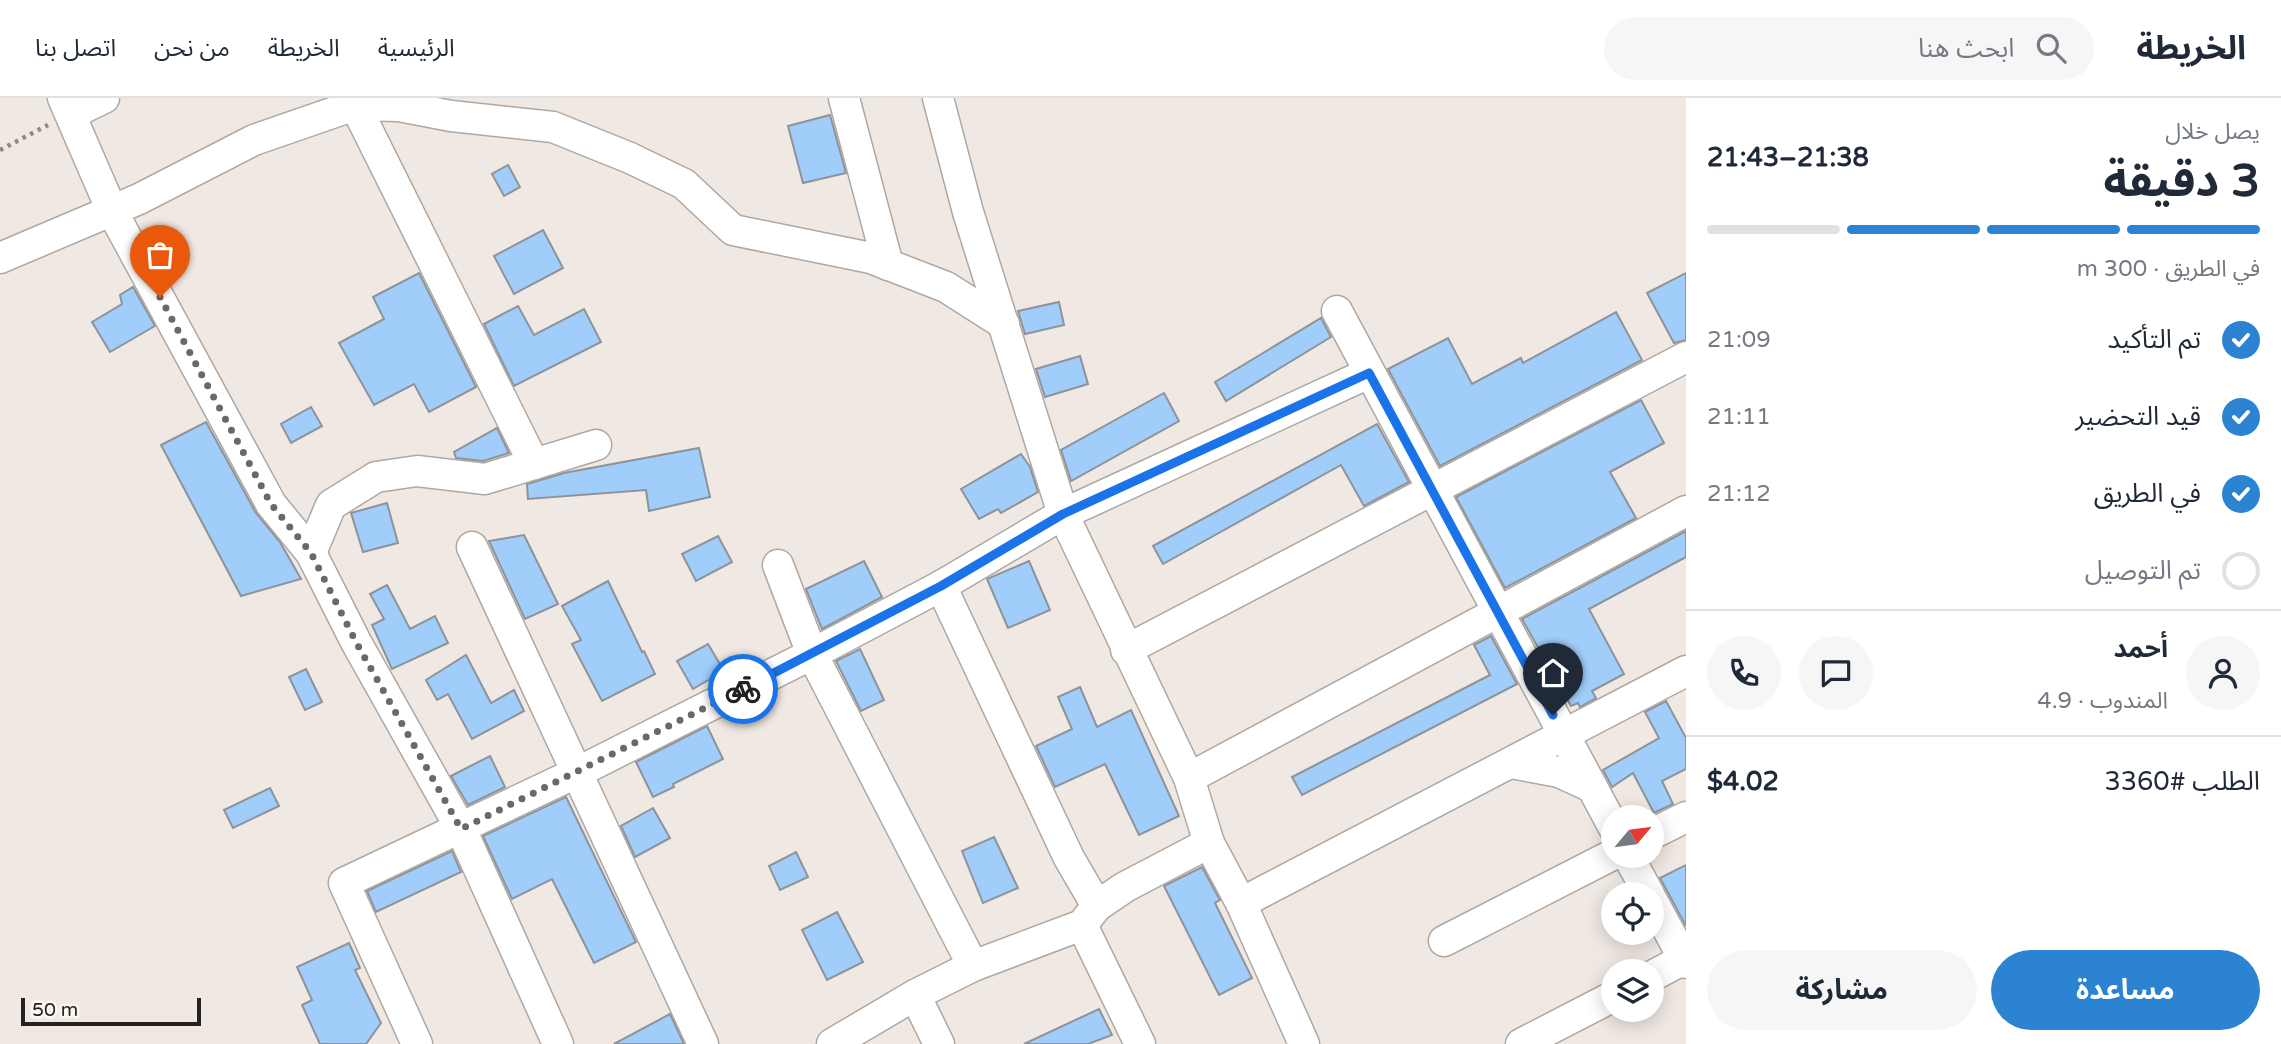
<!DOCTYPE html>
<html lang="ar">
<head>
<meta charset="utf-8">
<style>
  body { margin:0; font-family:"Varela Round","Noto Sans Arabic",sans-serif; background:#f6f6f7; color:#1f2937; direction:rtl; height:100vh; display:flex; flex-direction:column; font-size:26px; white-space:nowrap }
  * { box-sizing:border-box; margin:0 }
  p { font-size:23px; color:#747a83 }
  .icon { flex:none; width:38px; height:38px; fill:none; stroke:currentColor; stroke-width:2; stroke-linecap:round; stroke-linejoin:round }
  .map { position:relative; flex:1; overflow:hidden; direction:ltr }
  .panel { display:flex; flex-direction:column; background:#fff; width:595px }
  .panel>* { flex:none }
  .needle { width:46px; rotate:61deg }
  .controls { position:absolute; left:1601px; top:707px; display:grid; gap:14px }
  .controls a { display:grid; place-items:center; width:63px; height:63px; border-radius:50%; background:#fff; box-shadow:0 4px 18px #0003; font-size:35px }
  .scale { position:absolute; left:21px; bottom:18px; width:180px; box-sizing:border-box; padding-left:7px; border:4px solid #252321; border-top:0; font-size:19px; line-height:24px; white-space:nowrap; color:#252321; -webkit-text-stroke:5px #fef6f0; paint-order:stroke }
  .pin { position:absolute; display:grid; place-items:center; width:60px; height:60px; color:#fff; margin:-72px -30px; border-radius:50% 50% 50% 0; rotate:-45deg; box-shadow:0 0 7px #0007 }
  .pin .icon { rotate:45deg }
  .courier { position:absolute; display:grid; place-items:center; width:70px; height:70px; margin:-35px; border:5px solid #1a73e8; border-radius:50%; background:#fff; color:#222; box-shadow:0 2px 9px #0007 }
  .overview em { font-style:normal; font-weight:700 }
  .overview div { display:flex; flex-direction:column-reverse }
  .overview { display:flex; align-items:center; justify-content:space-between; height:119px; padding:0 21px }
  h1 { font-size:46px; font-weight:700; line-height:52px }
  .bar { display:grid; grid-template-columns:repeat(4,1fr); gap:10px 7px; align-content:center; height:84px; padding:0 21px }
  .bar i { height:9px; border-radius:5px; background:#e0e1e3 }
  .bar .selected { background:#2c83d1 }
  .bar p { grid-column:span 4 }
  .line { display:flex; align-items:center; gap:18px; padding:0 21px; border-top:2px solid #e0e1e3 }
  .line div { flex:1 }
  .round { display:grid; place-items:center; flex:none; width:74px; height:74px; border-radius:37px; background:#f6f6f7 }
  ol { padding:0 21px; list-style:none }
  li { display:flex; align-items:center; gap:21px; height:77px }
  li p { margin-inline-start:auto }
  li .icon { padding:7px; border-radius:50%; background:#2c83d1; color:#fff; stroke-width:4 }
  li:last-child { color:#747a83 }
  li i { width:38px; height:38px; border:4px solid #e0e1e3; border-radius:50% }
  .primary-button { display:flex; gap:14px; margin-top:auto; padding:14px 21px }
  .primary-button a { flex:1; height:80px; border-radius:42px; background:#2c83d1; color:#fff; font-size:28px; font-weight:700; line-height:80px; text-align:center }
  .primary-button a+a { background:#f6f6f7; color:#1f2937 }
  header { display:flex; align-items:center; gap:42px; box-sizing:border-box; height:98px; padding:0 35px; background:#fff; border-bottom:2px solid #e0e1e3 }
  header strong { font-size:33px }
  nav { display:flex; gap:38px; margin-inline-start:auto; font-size:24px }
  .search { width:490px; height:63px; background:#f6f6f7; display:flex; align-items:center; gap:18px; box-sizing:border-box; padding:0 24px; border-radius:38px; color:#747a83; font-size:26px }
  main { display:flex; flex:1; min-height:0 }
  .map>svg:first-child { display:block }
  .building { fill:#a1cdfb; stroke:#8d9399; stroke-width:2 }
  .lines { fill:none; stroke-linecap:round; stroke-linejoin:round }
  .minor-casing { stroke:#afa8a2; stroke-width:33 }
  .path { stroke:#8e8985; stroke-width:4.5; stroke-dasharray:3.5 5; stroke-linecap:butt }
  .minor { stroke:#fff; stroke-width:30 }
  .done { stroke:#6c6865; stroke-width:7; stroke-dasharray:0 12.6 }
  .route { stroke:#1a73e8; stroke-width:9 }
</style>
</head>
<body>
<header>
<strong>الخريطة</strong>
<div class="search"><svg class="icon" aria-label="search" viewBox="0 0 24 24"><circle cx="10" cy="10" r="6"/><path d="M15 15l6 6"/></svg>ابحث هنا</div>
<nav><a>الرئيسية</a><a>الخريطة</a><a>من نحن</a><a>اتصل بنا</a></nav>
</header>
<main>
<section class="panel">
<div class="overview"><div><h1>3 دقيقة</h1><p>يصل خلال</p></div><em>21:38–21:43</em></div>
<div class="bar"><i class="selected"></i><i class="selected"></i><i class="selected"></i><i></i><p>في الطريق · 300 m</p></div>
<ol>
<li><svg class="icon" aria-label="check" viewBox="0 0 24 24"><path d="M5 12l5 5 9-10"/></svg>تم التأكيد<p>21:09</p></li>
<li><svg class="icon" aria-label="check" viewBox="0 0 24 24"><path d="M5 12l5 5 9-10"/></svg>قيد التحضير<p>21:11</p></li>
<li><svg class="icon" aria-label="check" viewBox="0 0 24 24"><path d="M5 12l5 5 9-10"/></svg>في الطريق<p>21:12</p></li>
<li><i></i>تم التوصيل</li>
</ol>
<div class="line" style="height:126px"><a class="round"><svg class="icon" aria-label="person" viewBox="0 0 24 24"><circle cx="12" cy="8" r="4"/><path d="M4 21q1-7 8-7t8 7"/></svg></a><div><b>أحمد</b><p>المندوب · 4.9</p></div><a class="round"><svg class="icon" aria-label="chat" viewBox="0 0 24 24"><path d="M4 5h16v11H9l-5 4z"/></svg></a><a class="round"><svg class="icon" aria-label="phone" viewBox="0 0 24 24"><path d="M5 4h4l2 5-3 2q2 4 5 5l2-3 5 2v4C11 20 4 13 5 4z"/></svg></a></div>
<div class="line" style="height:91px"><div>الطلب #3360</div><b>$4.02</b></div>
<div class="primary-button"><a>مساعدة</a><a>مشاركة</a></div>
</section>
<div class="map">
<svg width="1686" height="946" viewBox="0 0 1686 946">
  <rect width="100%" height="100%" fill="#f0e9e3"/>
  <!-- building -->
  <g class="building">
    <path d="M830,17L846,75L803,85L788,28Z"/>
    <path d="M508,67L520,89L504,98L492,76Z"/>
    <path d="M543,132L563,170L514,196L494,158Z"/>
    <path d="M419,175L476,289L429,314L414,286L374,307L339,245L384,221L373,199Z"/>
    <path d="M1686,175V242L1674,245L1647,195Z"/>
    <path d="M133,189L155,228L110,254L92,224L122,206L120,197Z"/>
    <path d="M1059,204L1064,227L1025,236L1018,213Z"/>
    <path d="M518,208L534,237L584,211L601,244L514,288L484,226Z"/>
    <path d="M1616,214L1642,262L1440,368L1388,271L1448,240L1472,286L1521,260L1523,265Z"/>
    <path d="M1321,220L1331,239L1226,303L1215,284Z"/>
    <path d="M1080,258L1088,286L1045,299L1036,271Z"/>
    <path d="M1164,295L1179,323L1071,383L1061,352Z"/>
    <path d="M1641,302L1664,345L1610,374L1636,420L1505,490L1456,399Z"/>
    <path d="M311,309L322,328L291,345L281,326Z"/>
    <path d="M206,324L256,415L280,444L301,481L241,498L161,347Z"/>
    <path d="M1377,326L1409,384L1364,408L1341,367L1163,466L1153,448Z"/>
    <path d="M497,330L509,355L483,363L456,360L454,354Z"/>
    <path d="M699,350L710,399L649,413L646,392L528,401L527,386L564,375Z"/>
    <path d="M1021,356L1030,369L1038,394L1001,415L998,411L979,421L961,391Z"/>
    <path d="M387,405L398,445L363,454L351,415Z"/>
    <path d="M1686,433V459L1589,511L1624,576L1592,593L1596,600L1580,609L1578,605L1571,608L1522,521Z"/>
    <path d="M524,437L558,506L525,521L489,443Z"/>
    <path d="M718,438L732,464L696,483L682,456Z"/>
    <path d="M864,463L882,499L822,531L806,491Z"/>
    <path d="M1029,463L1050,512L1008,530L987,481Z"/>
    <path d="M608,483L642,554L644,553L655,576L602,603L572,546L581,542L562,508Z"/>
    <path d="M387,487L410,531L435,518L448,545L392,571L372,527L384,521L370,496Z"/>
    <path d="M1491,538L1517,586L1302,697L1292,679L1490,577L1474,547Z"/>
    <path d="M708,546L724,573L693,591L677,563Z"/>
    <path d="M860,551L884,602L861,613L836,563Z"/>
    <path d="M466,557L491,605L514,592L524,613L472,641L448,596L437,602L426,582Z"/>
    <path d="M306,571L322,604L305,612L289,579Z"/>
    <path d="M1080,589L1097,629L1131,612L1179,718L1139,737L1105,666L1055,689L1036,648L1072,631L1058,599Z"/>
    <path d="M1666,603L1686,640V671L1662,683L1673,706L1654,715L1633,675L1612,689L1603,672L1659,640L1645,614Z"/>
    <path d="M707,628L723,661L673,686L674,689L653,699L636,664Z"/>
    <path d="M490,658L505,689L468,707L451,678Z"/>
    <path d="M270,690L279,708L233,730L224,712Z"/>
    <path d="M566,699L636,844L594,865L552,781L512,801L483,738Z"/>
    <path d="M653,710L670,740L635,759L621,728Z"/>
    <path d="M994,739L1018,790L983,805L962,753Z"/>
    <path d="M452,753L461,774L376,814L367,793Z"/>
    <path d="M796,754L808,779L780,792L769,768Z"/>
    <path d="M1686,767V828L1660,780Z"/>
    <path d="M1202,769L1220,802L1215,805L1252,880L1219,897L1164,788Z"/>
    <path d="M837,814L863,864L827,882L802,832Z"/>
    <path d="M349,845L360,870L355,872L381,925L366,946H320L302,907L312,902L297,869Z"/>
    <path d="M1099,911L1112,937L1088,946H1024Z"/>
    <path d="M670,916L684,946H614Z"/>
  </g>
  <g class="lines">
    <defs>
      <g id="minor">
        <path d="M63,0L112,113L271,406L311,455L356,544L461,731L558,946"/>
        <path d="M844,0L888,167"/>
        <path d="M938,0L968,114L1063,416L1189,680L1209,745L1241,805L1304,946"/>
        <path d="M355,7L534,366"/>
        <path d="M71,16L104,0"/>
        <path d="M0,160L139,101L254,42L355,7L399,8L451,18L553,29L630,60L684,86L733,132L871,160L946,189L1004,226"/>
        <path d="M1337,213L1614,730"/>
        <path d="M472,449L703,946"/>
        <path d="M311,455L331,407L376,379L417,373L485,381L596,347"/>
        <path d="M778,467L812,556L973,868"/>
        <path d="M941,488L1069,760L1097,808"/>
        <path d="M1126,552L1686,259"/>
        <path d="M1511,665L1559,674L1592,689"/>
        <path d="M1189,680L1686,413"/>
        <path d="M1652,736L1686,719"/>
        <path d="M1628,758L1649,796"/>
        <path d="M1652,802L1686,865"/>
        <path d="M1241,805L1686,573"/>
        <path d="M1082,827L1140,946"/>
        <path d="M1444,843L1614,756"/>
        <path d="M1652,878L1686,860"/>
        <path d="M915,897L939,946"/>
        <path d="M417,946L344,785L578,674L812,556L941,488L1063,416L1369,275"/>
        <path d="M832,946L915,897L973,868L1082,827L1097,808L1125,789L1209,745"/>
        <path d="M1521,946L1614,898"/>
      </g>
    </defs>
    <!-- minor casing -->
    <use href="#minor" class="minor-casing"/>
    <!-- path -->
    <path class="path" d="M0,52L48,27"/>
    <!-- minor -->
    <use href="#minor" class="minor"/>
  </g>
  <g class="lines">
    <!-- done -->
    <path class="done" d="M160,199L271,406L311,455L356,544L461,731L743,591"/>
    <!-- route -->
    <path class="route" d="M743,591L941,488L1063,416L1369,275L1553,617"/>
  </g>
</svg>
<div class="controls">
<a><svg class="needle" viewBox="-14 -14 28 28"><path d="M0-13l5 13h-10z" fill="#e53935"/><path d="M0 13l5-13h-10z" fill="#747a83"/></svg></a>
<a><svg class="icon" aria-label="locate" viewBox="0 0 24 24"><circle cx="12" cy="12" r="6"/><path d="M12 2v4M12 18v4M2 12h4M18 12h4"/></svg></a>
<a><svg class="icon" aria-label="layers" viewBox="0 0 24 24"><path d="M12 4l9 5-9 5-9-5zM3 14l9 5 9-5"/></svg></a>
</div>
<div class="scale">50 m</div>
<div class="pin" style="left:160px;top:199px;background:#ea580c"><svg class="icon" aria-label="bag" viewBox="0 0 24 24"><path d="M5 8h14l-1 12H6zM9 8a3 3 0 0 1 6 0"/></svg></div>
<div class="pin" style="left:1553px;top:617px;background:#1f2937"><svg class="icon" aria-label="home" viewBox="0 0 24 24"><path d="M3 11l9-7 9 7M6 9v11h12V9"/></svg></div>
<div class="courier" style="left:743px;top:591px"><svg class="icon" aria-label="bike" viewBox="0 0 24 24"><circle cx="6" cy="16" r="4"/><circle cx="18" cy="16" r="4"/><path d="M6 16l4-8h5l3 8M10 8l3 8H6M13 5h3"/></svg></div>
</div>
</main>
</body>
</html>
